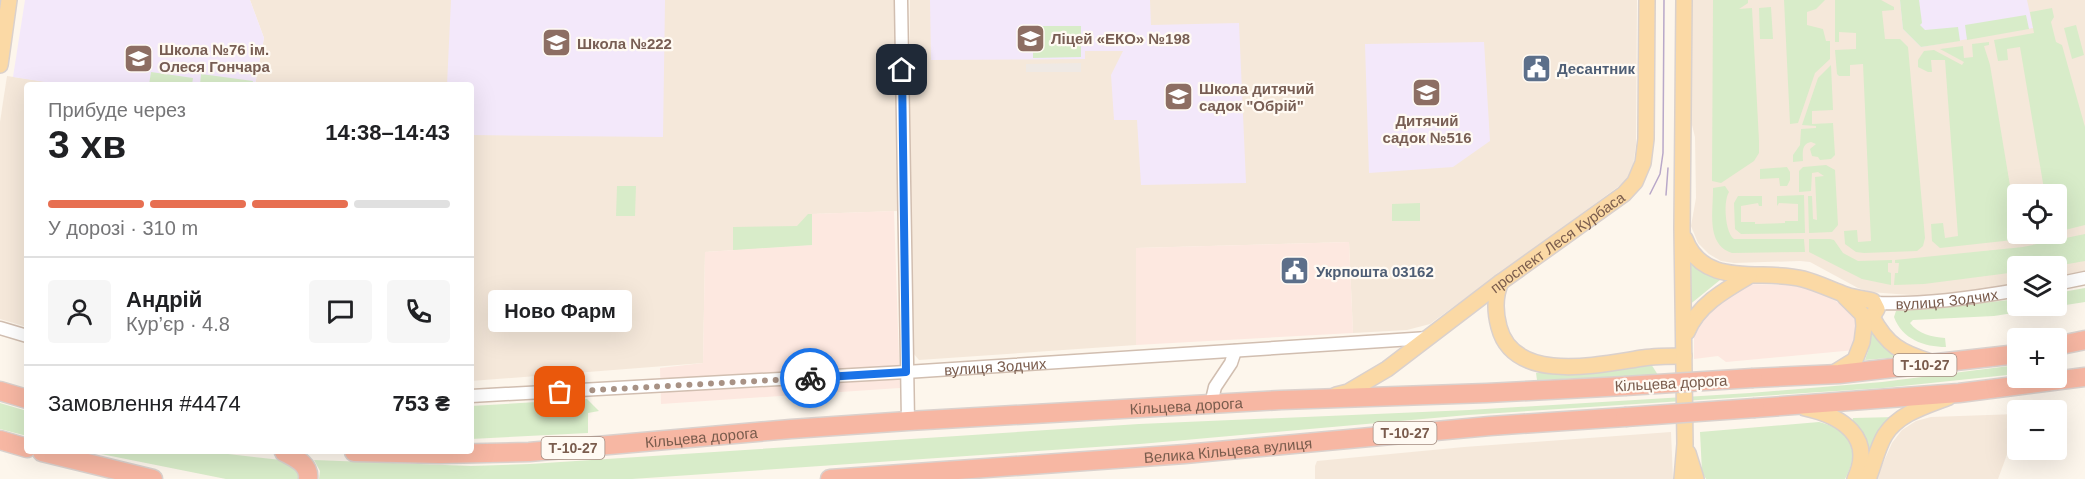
<!DOCTYPE html>
<html lang="uk">
<head>
<meta charset="utf-8">
<style>
  body { margin:0; font-family:Arial,sans-serif; background:#f6f6f6; color:#202124; height:100vh; display:flex; flex-direction:column; font-size:22px; white-space:nowrap }
  * { box-sizing:border-box; margin:0 }
  p { font-size:20px; color:#757577 }
  .icon { flex:none; width:33px; height:33px; fill:none; stroke:currentColor; stroke-width:2; stroke-linecap:round; stroke-linejoin:round }
  .map { position:relative; flex:1; overflow:hidden }
  .sheet { position:absolute; left:24px; top:82px; width:450px; height:372px; display:flex; flex-direction:column; background:#fff; border-radius:6px; box-shadow:0 6px 24px #0002 }
  .sheet>* { flex:none }
  .fabs { position:absolute; left:2007px; top:184px; display:grid; gap:12px }
  .fabs a { display:grid; place-items:center; width:60px; height:60px; border-radius:6px; background:#fff; box-shadow:0 6px 24px #0002; font-size:30px }
  .pin { position:absolute; display:grid; place-items:center; width:51px; height:51px; color:#fff; margin:-26px; border-radius:12px; box-shadow:0 3px 9px #0006 }
  .courier { position:absolute; display:grid; place-items:center; width:60px; height:60px; margin:-30px; border:4px solid #1a73e8; border-radius:50%; background:#fff; color:#222; box-shadow:0 2px 8px #0007 }
  .bubble { position:absolute; height:42px; border-radius:6px; background:#fff; box-shadow:0 6px 24px #0002; font-size:20px; font-weight:700; line-height:42px; text-align:center }
  .head em { font-style:normal; font-weight:700 }
  .head div { display:flex; flex-direction:column-reverse }
  .head { display:flex; align-items:center; justify-content:space-between; height:102px; padding:0 24px }
  h1 { font-size:39px; font-weight:700; line-height:45px }
  .bar { display:grid; grid-template-columns:repeat(4,1fr); gap:9px 6px; align-content:center; height:72px; padding:0 24px }
  .bar i { height:8px; border-radius:4px; background:#e0e0e0 }
  .bar .selected { background:#e76f51 }
  .bar p { grid-column:span 4 }
  .line { display:flex; align-items:center; gap:15px; padding:0 24px; border-top:2px solid #e0e0e0 }
  .line div { flex:1 }
  .round { display:grid; place-items:center; flex:none; width:63px; height:63px; border-radius:6px; background:#f6f6f6 }
  .map>svg:first-child { display:block }
  .residential { fill:#f5e8da; fill-rule:evenodd }
  .commercial { fill:#fde8e0 }
  .industrial { fill:#efe9e4 }
  .education { fill:#f3e8fa }
  .green { fill:#d8ecc9 }
  .lines { fill:none; stroke-linecap:round; stroke-linejoin:round }
  .minor-casing { stroke:#d1beb0; stroke-width:15 }
  .major-casing { stroke:#dad1cd; stroke-width:18 }
  .highway-casing { stroke:#dad1cd; stroke-width:21 }
  .minor { stroke:#fff; stroke-width:12 }
  .major { stroke:#fbd9a5; stroke-width:15 }
  .highway { stroke:#f7b7a3; stroke-width:18 }
  .tram { stroke:#b9a8c9; stroke-width:1.5 }
  .highway-bridge-casing { stroke:#dad1cd; stroke-width:21; stroke-linecap:butt }
  .highway-bridge { stroke:#f7b7a3; stroke-width:18 }
  .done { stroke:#a89285; stroke-width:6; stroke-dasharray:0 10.8 }
  .route { stroke:#1a73e8; stroke-width:8 }
  .labels { text-anchor:middle; dominant-baseline:central; stroke-width:4.5; stroke-linejoin:round; paint-order:stroke }
  .shield { fill:#fffaf3; stroke:#a28b7f; stroke-width:1.5 }
  .shield-label { font-size:14px; font-weight:bold; fill:#7a5c4d }
  .education-label { font-size:15px; font-weight:bold; fill:#785e54; stroke:#fffaf3; text-anchor:start }
  .service-label { font-size:15px; font-weight:bold; fill:#4e5e75; stroke:#fffaf3; text-anchor:start }
  .street-label { font-size:15px; fill:#7a5c4d; stroke:#fffaf3 }
</style>
</head>
<body>
<div class="map">
<svg width="2085" height="479" viewBox="0 0 2085 479">
  <rect width="100%" height="100%" fill="#fdf6ec"/>
  <!-- residential -->
  <g class="residential">
    <path d="M250,0H896L898,211L812,214V245L705,252L703,363L471,381V86L255,85L264,38Z"/>
    <path d="M910,0H1637L1636,145L1633,166L1626,181L1430,324L1407,330L1353,333L1349,242L1136,248V345L919,360L913,353L909,211Z"/>
    <path d="M1692,0H2085V272L2057,277L2056,267H2018L2017,284L1976,291L1923,296L1870,292L1858,288L1810,262L1800,261L1734,263L1721,261L1709,254L1698,243L1691,226L1696,198L1695,137L1691,121ZM2018,195H2056V234H2018Z"/>
    <path d="M7,76L70,85L27,86V327L0,319V122Z"/>
    <path d="M2017,414V427L1998,479H1876L1892,443L1902,430L1916,421L1931,417Z"/>
    <path d="M1671,432L1673,479H1315V466L1317,461L1464,447Z"/>
  </g>
  <!-- commercial -->
  <g class="commercial">
    <path d="M894,211L900,388L661,404L660,368L703,363L705,252L811,245L812,214Z"/>
    <path d="M1349,242L1353,333L1136,345V248Z"/>
    <path d="M1747,284L1794,285L1816,291L1847,307L1860,322L1855,350L1726,362L1718,356L1694,359V322Z"/>
  </g>
  <!-- industrial -->
  <path class="industrial" d="M1081,63V72H1026V64Z"/>
  <!-- education -->
  <g class="education">
    <path d="M25,0H250L264,38L255,85L70,86L13,77Z"/>
    <path d="M451,0H665L663,137L471,135V86L447,85Z"/>
    <path d="M930,0H1150L1151,25L1239,23L1246,183L1141,185L1137,120H1114L1111,75L1123,51H1085V59L931,60Z"/>
    <path d="M1900,0H2027L2033,28L1921,47L1903,29Z"/>
    <path d="M1484,42L1490,141L1453,167L1369,173L1365,44Z"/>
  </g>
  <!-- green -->
  <g class="green">
    <path d="M1713,0H1748V3L1739,9L1752,8L1759,141V153L1754,161L1721,183L1712,181Z"/>
    <path d="M1784,0H1825L1816,9L1807,12V25L1823,29L1826,41H1830V59L1815,73L1798,123L1790,124Z"/>
    <path d="M1835,0H1881L1894,7V10L1882,11L1885,39H1900L1908,47L1925,238L1923,246L1917,251L1864,253L1856,252L1845,244L1844,231L1857,230L1858,242L1871,241L1863,64L1850,65V76H1839L1837,74L1835,50L1856,49V33L1839,32V42H1835Z"/>
    <path d="M1900,0H1919L1922,23L1920,25L1925,30L1958,27L1960,41L1921,47L1903,29Z"/>
    <path d="M1771,7L1773,39H1760L1759,8Z"/>
    <path d="M2052,8L2054,17L2051,22L2056,42L2062,45L2085,127V225L2057,232L2056,195H2045L2020,47L2007,49L2008,60L1998,61L1994,40L2034,33L2030,12Z"/>
    <path d="M2026,15L2029,29L1967,40L1965,25Z"/>
    <path d="M2076,25L2084,55L2072,59L2064,28Z"/>
    <path d="M1033,26H1081V57L1033,58Z"/>
    <path d="M1989,42V45L1984,46L1990,65L2018,234L2013,240L1940,248L1932,241L1931,224L1943,223L1945,238L1958,236L1945,60H1931L1932,72H1928L1918,67V60L1924,51L1934,50L1962,65L1964,62L1940,49L1963,46L1964,58L1973,57L1972,44Z"/>
    <path d="M1831,65L1833,110L1812,111V124L1833,123L1835,155L1831,159L1820,160L1818,157L1812,156L1810,149L1816,144L1811,142C1801,144 1803,153 1803,161L1793,162V155L1800,145L1801,129L1816,128V126L1802,125L1818,78Z"/>
    <path d="M151,72L193,78L192,85H149Z"/>
    <path d="M201,74L253,81L252,85H200Z"/>
    <path d="M1826,165L1835,170L1838,225L1832,232L1809,233L1808,196H1812L1813,219L1817,220L1815,177L1824,176L1818,172L1812,173L1811,191L1799,192V171L1803,167Z"/>
    <path d="M1787,167L1790,172V180L1787,186H1780L1779,178L1760,179V169Z"/>
    <path d="M617,186H636L635,216H616Z"/>
    <path d="M1725,186L1729,192C1723,201 1725,233 1734,239H1804L1805,252L1732,253C1706,245 1713,212 1713,190V188Z"/>
    <path d="M1804,195L1805,233L1741,234L1735,229L1734,203L1738,196H1762V206H1759L1758,203L1741,206V222H1755V224L1785,223V221H1798V204L1779,203L1777,206V196Z"/>
    <path d="M1420,203V221H1392V204Z"/>
    <path d="M808,214H812V245L733,250V227L797,226Z"/>
    <path d="M2085,234V261L2051,267H2018L2017,272L1924,284L1894,285L1895,273H1898L1899,263H1895V260L2023,247Z"/>
    <path d="M1809,239H1830L1834,240L1843,253L1858,261L1892,260V263H1888V272L1891,273V285L1862,279L1809,252Z"/>
    <path d="M1687,255L1710,275L1720,280L1688,306Z"/>
    <path d="M2085,288V302L1994,316L1913,320L1910,323C1918,334 1932,337 1945,338L1946,347C1924,347 1902,339 1894,317L1896,311L1933,309L2017,299L2018,306H2056L2057,293Z"/>
    <path d="M1871,327L1900,357L1865,360L1869,348Z"/>
    <path d="M1651,364L1658,375L1537,380L1536,373Z"/>
    <path d="M2017,365V374L1883,388L1468,415L1140,444L632,479H319L320,471L314,460L471,466L530,464L1139,424L1469,410L1750,393L1882,382Z"/>
    <path d="M587,399L599,411L588,413V433L471,439V406Z"/>
    <path d="M0,403L27,411V436L0,429Z"/>
    <path d="M1896,417L1870,460L1852,422L1853,418Z"/>
    <path d="M1819,422C1850,429 1861,451 1845,479H1706L1702,472L1700,432Z"/>
    <path d="M91,452H211L290,461L298,465L300,479H226Z"/>
  </g>
  <g class="lines">
    <defs>
      <g id="minor">
        <path d="M901,0L908,421"/>
        <path d="M2056,284L2085,278"/>
        <path id="s1" d="M1875,303C1922,305 1971,298 2018,290"/>
        <path d="M0,328L27,336"/>
        <path id="s2" d="M471,396L906,372L1428,338"/>
        <path d="M1211,404L1215,387L1231,363L1235,351"/>
      </g>
      <g id="major">
        <path d="M0,65L9,0"/>
        <path d="M1685,239C1704,290 1764,268 1803,279C1818,283 1832,290 1846,295C1855,298 1864,299 1873,301L1877,309L1872,317"/>
        <path d="M1501,282C1494,297 1495,312 1499,327C1514,385 1602,364 1643,358C1656,356 1671,356 1684,356"/>
        <path d="M1872,317C1887,345 1901,353 1931,362"/>
        <path d="M1687,332C1698,305 1725,290 1749,276"/>
        <path d="M1834,373L1855,360L1862,342L1864,326L1863,315L1845,297"/>
        <path id="s3" d="M1336,395L1348,392L1387,369L1501,282L1624,194L1635,182L1643,163L1646,139L1647,0"/>
        <path d="M1805,408C1842,416 1875,437 1855,479"/>
        <path d="M1688,453L1696,479"/>
        <path d="M1682,479L1685,444L1682,228L1684,0"/>
        <path d="M1868,479C1874,465 1877,448 1885,435C1899,413 1926,406 1949,397"/>
      </g>
      <g id="highway">
        <path d="M2056,346L2085,340"/>
        <path d="M1753,378L1839,374L2018,354"/>
        <path d="M0,391L27,399"/>
        <path d="M1755,408L1959,393L2085,377"/>
        <path d="M0,440L27,448"/>
        <path d="M42,452L153,479"/>
        <path d="M284,452C295,458 310,464 308,479"/>
        <path id="s4" d="M354,452L440,454L529,452L791,429L908,421L1281,400L1487,393L1625,386"/>
        <path id="s5" d="M830,479L1185,454L1490,426L1625,417"/>
      </g>
    </defs>
    <!-- minor casing -->
    <use href="#minor" class="minor-casing"/>
    <!-- major casing -->
    <use href="#major" class="major-casing"/>
    <!-- highway casing -->
    <use href="#highway" class="highway-casing"/>
    <!-- minor -->
    <use href="#minor" class="minor"/>
    <!-- major -->
    <use href="#major" class="major"/>
    <!-- highway -->
    <use href="#highway" class="highway"/>
    <!-- tram -->
    <g class="tram">
      <path d="M1650,194L1660,174L1663,153L1664,0"/>
      <path d="M1666,195L1668,168"/>
    </g>
    <defs>
      <g id="highway-bridge">
        <path d="M1625,386L1753,378"/>
        <path d="M1625,417L1755,408"/>
      </g>
    </defs>
    <!-- highway-bridge casing -->
    <use href="#highway-bridge" class="highway-bridge-casing"/>
    <!-- highway-bridge -->
    <use href="#highway-bridge" class="highway-bridge"/>
  </g>
  <g class="lines">
    <!-- done -->
    <path class="done" d="M560,392L810,378"/>
    <!-- route -->
    <path class="route" d="M810,378L906,372L902,70"/>
  </g>
  <!-- icons -->
  <defs>
    <symbol id="school-square" viewBox="-11 -11 22 22"><rect x="-9" y="-9" width="18" height="18" rx="4" fill="#8d6e63" stroke="#fffaf3"/><path d="M0-5L7-2L0 1L-7-2ZM-4 1L0 2.5L4 1V4Q0 6-4 4Z" fill="#fff"/></symbol>
    <symbol id="civic-square" viewBox="-11 -11 22 22"><rect x="-9" y="-9" width="18" height="18" rx="4" fill="#5c6f8a" stroke="#fffaf3"/><path d="M-.6-6.5H3V-4.5H.6V-3L4-1V1h2V6H-6V1h2V-1L-.6-3ZM-1.2 2.5V6h2.4V2.5Z" fill="#fff"/></symbol>
  </defs>
  <g fill-rule="evenodd">
    <use href="#school-square" x="1014" y="22" width="33" height="33"/>
    <use href="#school-square" x="540" y="26" width="33" height="33"/>
    <use href="#school-square" x="122" y="42" width="33" height="33"/>
    <use href="#civic-square" x="1520" y="52" width="33" height="33"/>
    <use href="#school-square" x="1410" y="76" width="33" height="33"/>
    <use href="#school-square" x="1162" y="80" width="33" height="33"/>
    <use href="#civic-square" x="1278" y="254" width="33" height="33"/>
  </g>
  <g class="labels">
    <!-- shield labels -->
    <g class="shield">
      <rect x="1893.5" y="354" width="63" height="22" rx="4.5"/>
      <rect x="1373.5" y="422" width="63" height="22" rx="4.5"/>
      <rect x="541.5" y="437" width="63" height="22" rx="4.5"/>
    </g>
    <g class="shield-label">
      <text x="1925" y="365">Т-10-27</text>
      <text x="1405" y="433">Т-10-27</text>
      <text x="573" y="448">Т-10-27</text>
    </g>
    <!-- education labels -->
    <g class="education-label">
      <text x="1051" y="38">Ліцей «ЕКО» №198</text>
      <text x="577" y="43">Школа №222</text>
      <text x="159" y="49">Школа №76 ім.<tspan x="159" dy="17">Олеся Гончара</tspan></text>
      <text x="1199" y="88">Школа дитячий<tspan x="1199" dy="17">садок "Обрій"</tspan></text>
      <text x="1427" y="120" text-anchor="middle">Дитячий<tspan x="1427" dy="17">садок №516</tspan></text>
    </g>
    <!-- service labels -->
    <g class="service-label">
      <text x="1557" y="68">Десантник</text>
      <text x="1316" y="271">Укрпошта 03162</text>
    </g>
    <!-- street labels -->
    <g class="street-label">
      <text stroke="none"><textPath href="#s3" startOffset="270">проспект Леся Курбаса</textPath></text>
      <text stroke="none"><textPath href="#s1" startOffset="72">вулиця Зодчих</textPath></text>
      <text stroke="none"><textPath href="#s2" startOffset="525">вулиця Зодчих</textPath></text>
      <text transform="translate(1671 383) rotate(-3)">Кільцева дорога</text>
      <text stroke="none"><textPath href="#s4" startOffset="834">Кільцева дорога</textPath></text>
      <text stroke="none"><textPath href="#s4" startOffset="348">Кільцева дорога</textPath></text>
      <text stroke="none"><textPath href="#s5" startOffset="399">Велика Кільцева вулиця</textPath></text>
    </g>
  </g>
</svg>
<div class="fabs">
<a><svg class="icon" aria-label="locate" viewBox="0 0 24 24"><circle cx="12" cy="12" r="6"/><path d="M12 2v4M12 18v4M2 12h4M18 12h4"/></svg></a>
<a><svg class="icon" aria-label="layers" viewBox="0 0 24 24"><path d="M12 4l9 5-9 5-9-5zM3 14l9 5 9-5"/></svg></a>
<a>+</a>
<a>−</a>
</div>
<div class="pin" style="left:560px;top:392px;background:#ea580c"><svg class="icon" aria-label="bag" viewBox="0 0 24 24"><path d="M5 8h14l-1 12H6zM9 8a3 3 0 0 1 6 0"/></svg></div>
<div class="pin" style="left:902px;top:70px;background:#1f2937"><svg class="icon" aria-label="home" viewBox="0 0 24 24"><path d="M3 11l9-7 9 7M6 9v11h12V9"/></svg></div>
<div class="courier" style="left:810px;top:378px"><svg class="icon" aria-label="bike" viewBox="0 0 24 24"><circle cx="6" cy="16" r="4"/><circle cx="18" cy="16" r="4"/><path d="M6 16l4-8h5l3 8M10 8l3 8H6M13 5h3"/></svg></div>
<div class="bubble" style="left:488px;top:290px;width:144px">Ново Фарм</div>
<section class="sheet">
<div class="head"><div><h1>3 хв</h1><p>Прибуде через</p></div><em>14:38–14:43</em></div>
<div class="bar"><i class="selected"></i><i class="selected"></i><i class="selected"></i><i></i><p>У дорозі · 310 m</p></div>
<div class="line" style="height:108px"><a class="round"><svg class="icon" aria-label="person" viewBox="0 0 24 24"><circle cx="12" cy="8" r="4"/><path d="M4 21q1-7 8-7t8 7"/></svg></a><div><b>Андрій</b><p>Кур’єр · 4.8</p></div><a class="round"><svg class="icon" aria-label="chat" viewBox="0 0 24 24"><path d="M4 5h16v11H9l-5 4z"/></svg></a><a class="round"><svg class="icon" aria-label="phone" viewBox="0 0 24 24"><path d="M5 4h4l2 5-3 2q2 4 5 5l2-3 5 2v4C11 20 4 13 5 4z"/></svg></a></div>
<div class="line" style="height:78px"><div>Замовлення #4474</div><b>753 ₴</b></div>
</section>
</div>
</body>
</html>
